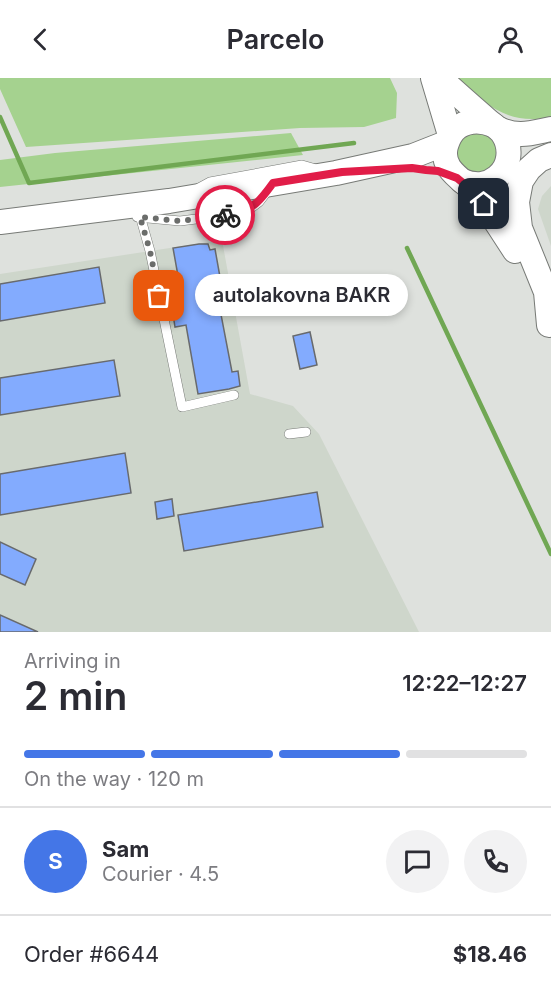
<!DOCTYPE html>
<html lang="en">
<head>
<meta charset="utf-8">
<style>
  body { margin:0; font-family:Inter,sans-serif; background:#f2f2f3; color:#2b2b33; height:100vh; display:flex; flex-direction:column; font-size:22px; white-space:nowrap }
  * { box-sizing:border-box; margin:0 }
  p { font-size:20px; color:#7c7c81 }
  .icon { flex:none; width:33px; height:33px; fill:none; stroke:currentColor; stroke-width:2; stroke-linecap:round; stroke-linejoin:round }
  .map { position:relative; height:554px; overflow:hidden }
  .details { display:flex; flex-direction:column; background:#fff; flex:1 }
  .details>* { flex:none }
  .pin { position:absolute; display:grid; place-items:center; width:51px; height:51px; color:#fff; margin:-26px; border-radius:12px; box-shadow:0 3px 9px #0006 }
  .courier { position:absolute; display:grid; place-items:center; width:60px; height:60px; margin:-30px; border:4px solid #e11d48; border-radius:50%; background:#fff; color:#222; box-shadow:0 2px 8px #0007 }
  .bubble { position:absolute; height:42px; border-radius:21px; background:#fff; box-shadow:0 3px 9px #0003; font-size:20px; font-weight:600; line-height:42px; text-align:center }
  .summary em { font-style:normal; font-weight:600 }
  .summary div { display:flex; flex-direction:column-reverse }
  .summary { display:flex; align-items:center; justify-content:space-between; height:102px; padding:0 24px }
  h1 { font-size:39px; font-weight:600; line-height:45px }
  .bar { display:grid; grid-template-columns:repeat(4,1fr); gap:9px 6px; align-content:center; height:72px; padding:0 24px }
  .bar i { height:8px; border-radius:4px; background:#e1e1e2 }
  .bar .on { background:#4476e7 }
  .bar p { grid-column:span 4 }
  .line { display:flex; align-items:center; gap:15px; padding:0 24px; border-top:2px solid #e1e1e2 }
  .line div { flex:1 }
  .round { display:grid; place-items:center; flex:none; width:63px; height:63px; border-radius:32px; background:#f2f2f3 }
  header { display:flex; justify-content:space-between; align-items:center; height:78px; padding:0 24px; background:#fff; font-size:27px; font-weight:600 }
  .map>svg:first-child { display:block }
  .built { fill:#ced6cb }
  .green { fill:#a5d28f }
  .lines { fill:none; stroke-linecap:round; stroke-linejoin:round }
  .stream { stroke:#70a753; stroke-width:4.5 }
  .building { fill:#83abfe; stroke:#686a6d; stroke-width:1.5 }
  .lane-casing { stroke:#777a76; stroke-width:10 }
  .secondary-casing { stroke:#777a76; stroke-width:26 }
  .lane { stroke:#fff; stroke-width:9 }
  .secondary { stroke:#fff; stroke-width:24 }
  .done { stroke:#6b6d6b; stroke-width:6; stroke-dasharray:0 10.8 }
  .route { stroke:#e11d48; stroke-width:8 }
</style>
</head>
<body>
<header><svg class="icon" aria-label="back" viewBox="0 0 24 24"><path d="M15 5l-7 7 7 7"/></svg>Parcelo<svg class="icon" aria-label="person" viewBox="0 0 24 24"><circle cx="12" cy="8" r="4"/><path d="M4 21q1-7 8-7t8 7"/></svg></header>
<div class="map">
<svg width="551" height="554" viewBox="0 0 551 554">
  <rect width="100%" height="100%" fill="#dee1dd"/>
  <!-- built -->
  <g class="built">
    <path d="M551,108V168L538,131L542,118Z"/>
    <path d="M222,162L250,316L293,328L319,356L419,554H0V196Z"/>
  </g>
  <!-- green -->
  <g class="green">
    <path d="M0,0H390L397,15L396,40L364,49L300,50L26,69L0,11Z"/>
    <path d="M455,0H551V39C507,48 486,26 455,0Z"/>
    <path d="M476,53L489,57L497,67L496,86L486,94L471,95C467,92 462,89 459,85C457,82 457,78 457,75C457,62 466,58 476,53Z"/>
    <path d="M291,55L303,77L0,109V82L55,75Z"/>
  </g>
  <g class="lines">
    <!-- stream -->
    <g class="stream">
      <path d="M0,39L29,105L354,65"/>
      <path d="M407,170L551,476"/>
    </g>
  </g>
  <!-- building -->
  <g class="building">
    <path d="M199,166H208L210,172L215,171L220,199L214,200L232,294L238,293L240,308L229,311L198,316L186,247L175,249L169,211L180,209L173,170Z"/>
    <path d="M99,189L105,225L0,243V206Z"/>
    <path d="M310,254L317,287L300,291L293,258Z"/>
    <path d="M114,282L120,318L0,337V300Z"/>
    <path d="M125,375L131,415L0,437V396Z"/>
    <path d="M317,414L323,449L184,473L178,437Z"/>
    <path d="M172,421L174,438L157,441L155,424Z"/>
    <path d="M0,464L36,481L25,507L0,496Z"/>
    <path d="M0,537L38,554H0Z"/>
  </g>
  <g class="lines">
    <defs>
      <g id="lane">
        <path d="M199,110L210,104L302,87L316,91"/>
        <path d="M137,127L150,173L182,329L234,317"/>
        <path d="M137,139L180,143L220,138L251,130L259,124L269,111"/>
        <path d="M289,356L306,354"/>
      </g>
      <g id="secondary">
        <path d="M433,0L450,57"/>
        <path d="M440,0C455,14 470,27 486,41C491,46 499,50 503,56C512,70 510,89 497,99C486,108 475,108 462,103"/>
        <path d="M493,47C481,42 469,42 458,49C451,54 448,61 446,68C440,90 460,100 473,112C477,116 481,122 485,127C495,142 505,158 515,173"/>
        <path d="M499,51C518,60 531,55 551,51"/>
        <path d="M0,144L169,123L336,95L413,78L446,65"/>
        <path d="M549,247L546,214L520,150L517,124L521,103L529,91L539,82L551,77"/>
      </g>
    </defs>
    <!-- lane casing -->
    <use href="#lane" class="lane-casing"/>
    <!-- secondary casing -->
    <use href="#secondary" class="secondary-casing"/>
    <!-- lane -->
    <use href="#lane" class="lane"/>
    <!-- secondary -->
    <use href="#secondary" class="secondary"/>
  </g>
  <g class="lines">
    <!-- done -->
    <path class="done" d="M159,218L150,173L140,139L180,143L225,137"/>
    <!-- route -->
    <path class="route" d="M225,137C254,129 255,130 273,105L342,94L412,90L426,92L438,93L457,100L474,114L484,126"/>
  </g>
</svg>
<div class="pin" style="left:159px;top:218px;background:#ea580c"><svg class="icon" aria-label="bag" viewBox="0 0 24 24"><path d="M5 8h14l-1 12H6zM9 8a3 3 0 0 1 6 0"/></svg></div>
<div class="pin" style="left:484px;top:126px;background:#1f2937"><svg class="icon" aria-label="home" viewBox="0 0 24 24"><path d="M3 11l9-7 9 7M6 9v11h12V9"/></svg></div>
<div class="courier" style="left:225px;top:137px"><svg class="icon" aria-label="bike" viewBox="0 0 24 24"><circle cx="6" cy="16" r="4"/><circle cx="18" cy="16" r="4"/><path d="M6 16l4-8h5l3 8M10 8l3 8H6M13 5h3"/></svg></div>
<div class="bubble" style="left:195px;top:196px;width:213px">autolakovna BAKR</div>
</div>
<section class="details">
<div class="summary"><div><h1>2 min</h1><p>Arriving in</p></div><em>12:22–12:27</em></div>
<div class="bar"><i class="on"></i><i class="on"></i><i class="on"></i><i></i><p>On the way · 120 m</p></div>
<div class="line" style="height:108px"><b class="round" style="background:#4476e7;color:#fff">S</b><div><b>Sam</b><p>Courier · 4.5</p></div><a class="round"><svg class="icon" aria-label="chat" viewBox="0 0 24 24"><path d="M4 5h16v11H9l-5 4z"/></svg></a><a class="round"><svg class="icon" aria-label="phone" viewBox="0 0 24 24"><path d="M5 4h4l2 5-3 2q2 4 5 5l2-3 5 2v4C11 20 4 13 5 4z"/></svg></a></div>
<div class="line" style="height:78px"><div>Order #6644</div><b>$18.46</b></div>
</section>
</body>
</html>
